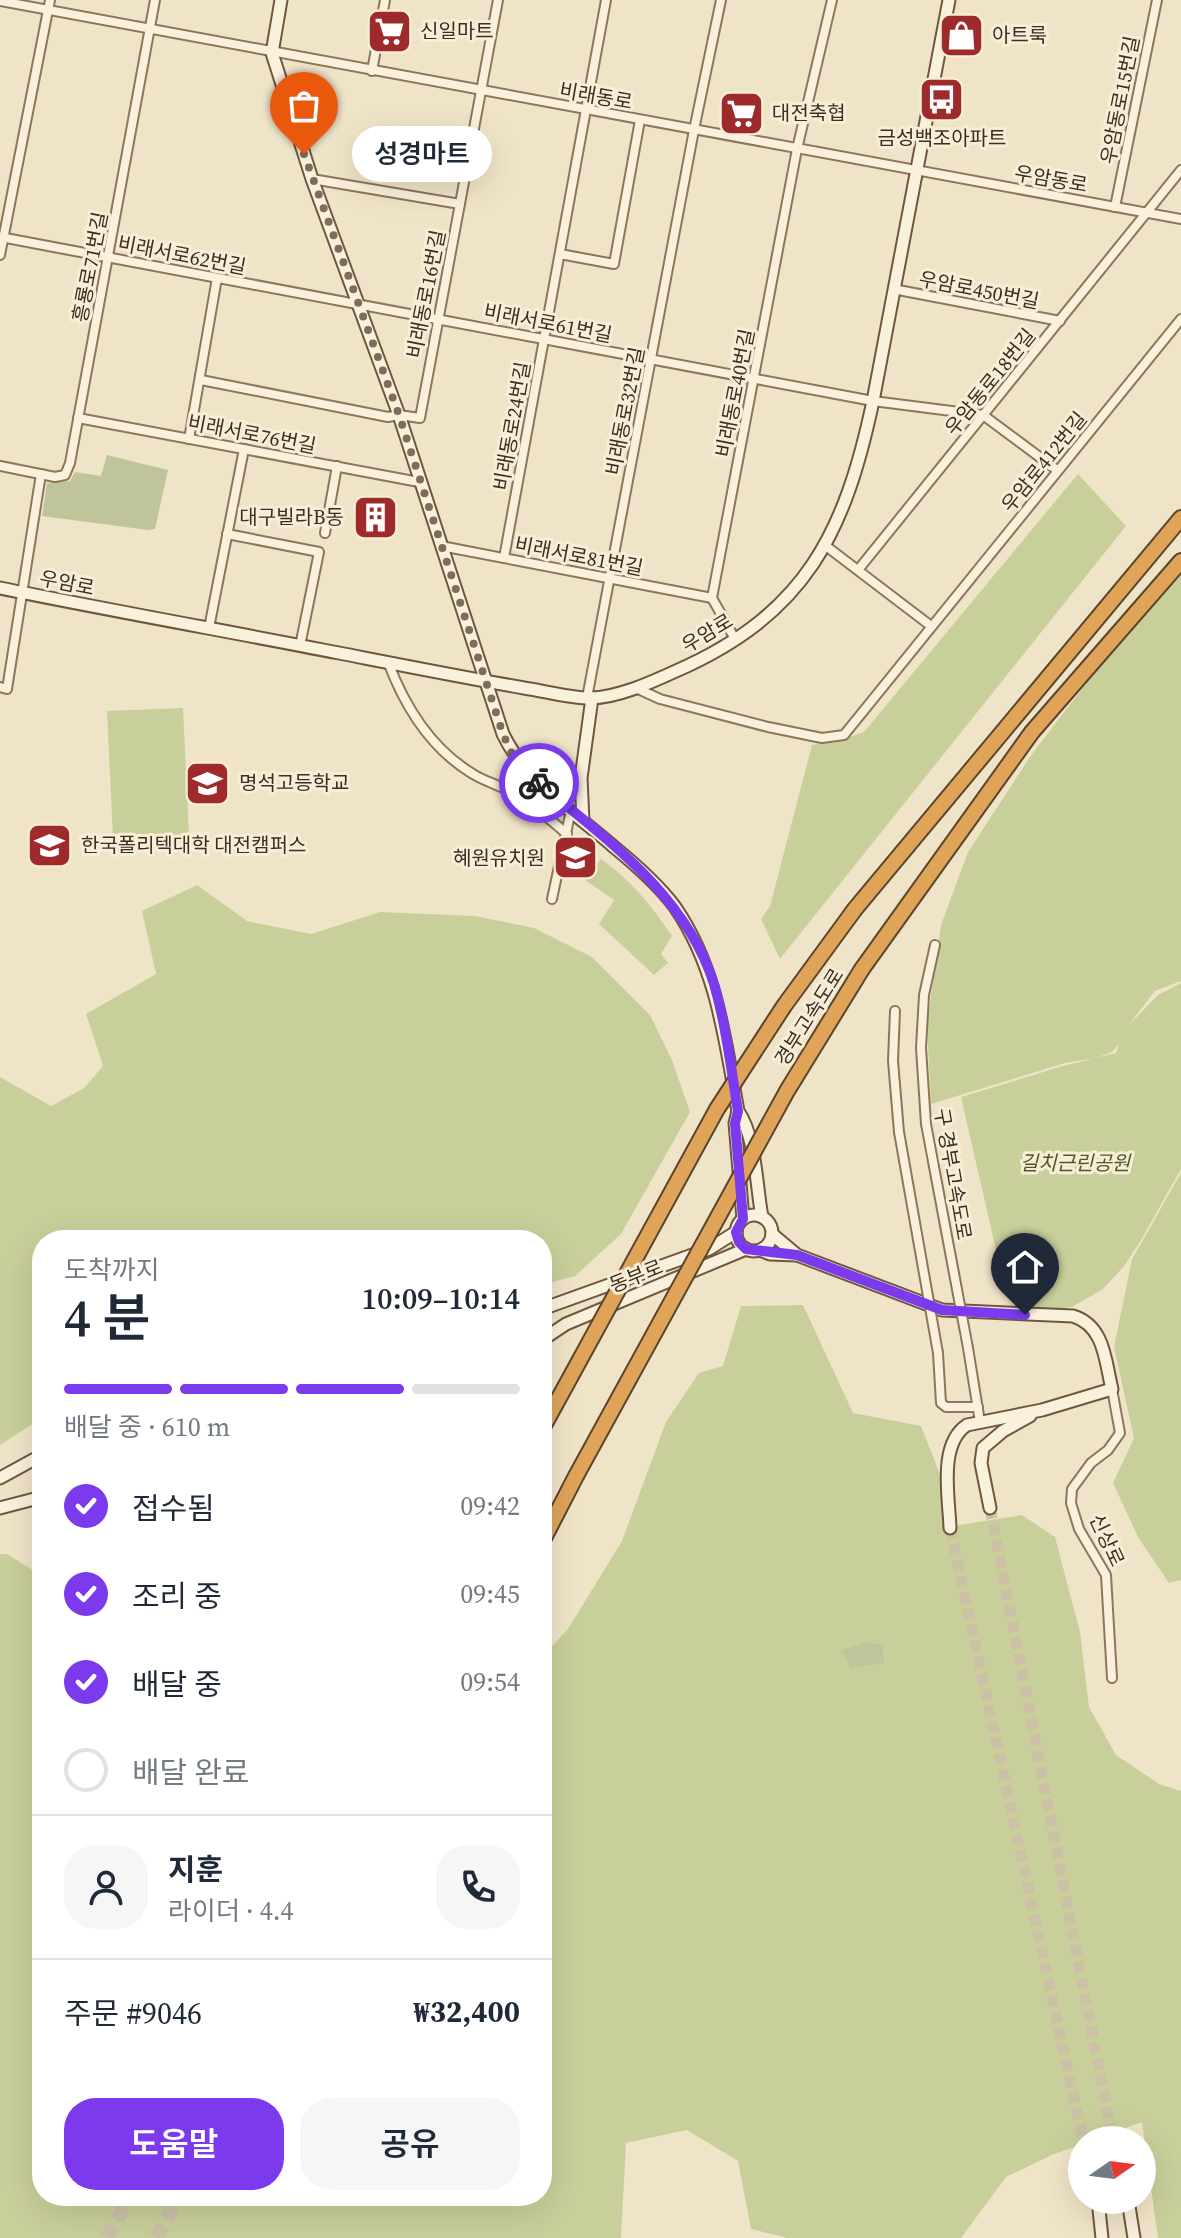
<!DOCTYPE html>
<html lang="ko">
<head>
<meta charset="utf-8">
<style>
  body { margin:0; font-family:"Source Serif 4","Noto Sans KR",serif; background:#f6f6f7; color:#1f2937; height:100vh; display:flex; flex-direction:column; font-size:30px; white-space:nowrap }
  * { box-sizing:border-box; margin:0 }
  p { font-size:26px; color:#747a83 }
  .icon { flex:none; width:44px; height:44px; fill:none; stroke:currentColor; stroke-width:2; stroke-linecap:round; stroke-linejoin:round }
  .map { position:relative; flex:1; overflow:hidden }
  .details { position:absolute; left:32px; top:1230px; width:520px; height:976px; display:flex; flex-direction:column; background:#fff; border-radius:32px; box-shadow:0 8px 32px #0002 }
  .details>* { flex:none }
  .needle { width:52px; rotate:76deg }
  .tools { position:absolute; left:1068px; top:2126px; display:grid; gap:16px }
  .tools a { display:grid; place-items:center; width:88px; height:88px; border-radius:50%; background:#fff; box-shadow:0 8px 32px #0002; font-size:40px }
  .pin { position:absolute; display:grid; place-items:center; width:68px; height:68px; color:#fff; margin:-82px -34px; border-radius:50% 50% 50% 0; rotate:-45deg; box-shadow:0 0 8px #0007 }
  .pin .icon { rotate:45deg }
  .courier { position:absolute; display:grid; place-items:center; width:80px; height:80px; margin:-40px; border:6px solid #7c3aed; border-radius:50%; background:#fff; color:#222; box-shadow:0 2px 10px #0007 }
  .bubble { position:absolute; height:56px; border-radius:28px; background:#fff; box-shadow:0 8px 32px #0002; font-size:26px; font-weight:600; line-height:56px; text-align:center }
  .overview em { font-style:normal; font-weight:600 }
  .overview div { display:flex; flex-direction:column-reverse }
  .overview { display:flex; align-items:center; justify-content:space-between; height:136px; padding:0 32px }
  h1 { font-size:52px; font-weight:600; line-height:60px }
  .bar { display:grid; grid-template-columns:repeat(4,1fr); gap:12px 8px; align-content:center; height:96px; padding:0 32px }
  .bar i { height:10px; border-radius:6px; background:#e0e1e3 }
  .bar .active { background:#7c3aed }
  .bar p { grid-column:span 4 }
  .line { display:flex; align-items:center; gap:20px; padding:0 32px; border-top:2px solid #e0e1e3 }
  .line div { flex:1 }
  .round { display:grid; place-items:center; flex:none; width:84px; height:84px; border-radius:32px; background:#f6f6f7 }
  ol { padding:0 32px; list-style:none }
  li { display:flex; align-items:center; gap:24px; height:88px }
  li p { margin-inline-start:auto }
  li .icon { padding:8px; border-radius:50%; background:#7c3aed; color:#fff; stroke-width:4 }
  li:last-child { color:#747a83 }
  li i { width:44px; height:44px; border:4px solid #e0e1e3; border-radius:50% }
  .button { display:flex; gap:16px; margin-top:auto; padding:16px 32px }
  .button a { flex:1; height:92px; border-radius:32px; background:#7c3aed; color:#fff; font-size:32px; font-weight:600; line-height:92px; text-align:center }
  .button a+a { background:#f6f6f7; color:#1f2937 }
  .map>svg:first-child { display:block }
  .green { fill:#c9cf9b }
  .cemetery { fill:#bfc49a }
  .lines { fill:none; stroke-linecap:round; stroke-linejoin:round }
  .secondary-tunnel { stroke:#ccc0a6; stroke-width:11; stroke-dasharray:11 5.5; stroke-linecap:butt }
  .highway-tunnel { stroke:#ccc0a6; stroke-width:14; stroke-dasharray:14 7; stroke-linecap:butt }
  .street-casing { stroke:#8d765c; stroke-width:12 }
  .secondary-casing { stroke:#6f573f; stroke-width:15 }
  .highway-casing { stroke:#5b4430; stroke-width:18 }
  .street { stroke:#faf1dc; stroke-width:8 }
  .secondary { stroke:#faf1dc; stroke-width:11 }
  .highway { stroke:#e0a458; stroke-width:14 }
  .street-bridge-casing { stroke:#8d765c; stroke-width:12; stroke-linecap:butt }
  .highway-bridge-casing { stroke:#5b4430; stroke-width:18; stroke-linecap:butt }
  .street-bridge { stroke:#faf1dc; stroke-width:8 }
  .highway-bridge { stroke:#e0a458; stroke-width:14 }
  .done { stroke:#7c6e5b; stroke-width:8; stroke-dasharray:0 14.4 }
  .route { stroke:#7c3aed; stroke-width:10 }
  .labels { text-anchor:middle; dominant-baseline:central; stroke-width:6; stroke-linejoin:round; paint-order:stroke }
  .poi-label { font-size:20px; fill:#3d2e20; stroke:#f7eed8; text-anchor:start }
  .street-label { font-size:20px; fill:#3d2e20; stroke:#f7eed8 }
  .park-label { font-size:20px; font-style:italic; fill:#4d5a26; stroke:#f7eed8 }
</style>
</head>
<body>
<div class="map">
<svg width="1181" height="2238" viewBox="0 0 1181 2238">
  <rect width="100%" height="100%" fill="#f0e4c8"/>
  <!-- green -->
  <g class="green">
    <path d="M1078,474L1126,526L780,959L761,919L770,906L812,745L836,742L864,732Z"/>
    <path d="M1181,574V981L1155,991L1128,1026L1158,995L1181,983V1169L1141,1240L1125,1265L1103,1289L1072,1307L1040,1311L1025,1307L1004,1285L961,1097L1063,1066L1116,1053L1119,1044L1112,1052L1096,1058L1065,1063L931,1104L927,1025L941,925L968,852L1032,754L1105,659Z"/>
    <path d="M183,708L189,836L113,839L107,711Z"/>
    <path d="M601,859C631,880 651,905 672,936L661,954L668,963L654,975L599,924L614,900L585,880Z"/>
    <path d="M197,885L247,921L311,934L380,912L475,916L534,928L592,957L650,1015L672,1060L690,1112L621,1234L575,1276L542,1285V1240H42V1418L0,1445V1077L51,1106L84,1088L103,1066L86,1014L156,974L142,911Z"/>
    <path d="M1181,1173V1580L1169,1583L1138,1537L1113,1483L1134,1438L1114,1347L1132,1259Z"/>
    <path d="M803,1305L853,1413L921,1426L941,1477L947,1527L1022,1515L1055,1537L1080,1632L1089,1707L1116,1755L1159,1784L1181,1791V2238H1158L1142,2122L1092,2140H1082V2144L1054,2154L1006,2177L961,2238H787L751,2229L738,2161L687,2130L626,2143L621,2238H0V1554H7L42,1576V2196H542V1657L568,1629L622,1541L666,1422L699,1373L723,1366L741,1306Z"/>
  </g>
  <!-- cemetery -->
  <g class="cemetery">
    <path d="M107,455L168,470L155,529L148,530L42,516L47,483L70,481L75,472L101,476Z"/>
    <path d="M865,1643L883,1644L884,1663L850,1668L842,1650Z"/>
  </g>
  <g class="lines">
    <!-- secondary-tunnel -->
    <g class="secondary-tunnel">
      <path d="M990,1508L1113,2140"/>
      <path d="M950,1528L1083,2140"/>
    </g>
    <!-- highway-tunnel -->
    <g class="highway-tunnel">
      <path d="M107,2238L130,2196"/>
      <path d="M156,2238L180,2196"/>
    </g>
    <defs>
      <g id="street">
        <path d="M0,1L1181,219"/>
        <path d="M372,71L385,0"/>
        <path d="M312,179L460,204"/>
        <path d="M1115,207L1157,0"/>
        <path d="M0,237L873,401L983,415L1057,470"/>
        <path d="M560,254L614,264L640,120"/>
        <path d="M0,255L50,0"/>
        <path d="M893,289L1060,321"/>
        <path d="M201,380L388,417L399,415L420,418L498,0"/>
        <path d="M78,418L419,482"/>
        <path d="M189,439L217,278"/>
        <path d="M0,466L55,477L65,475L70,463L155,0"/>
        <path d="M325,533L337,466"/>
        <path d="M227,534L319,552L300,646"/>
        <path d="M441,546L712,598"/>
        <path d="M826,546L931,626"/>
        <path d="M504,558L606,0"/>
        <path d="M858,570L1181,170"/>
        <path d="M209,628L244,449"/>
        <path d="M735,639L712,598L797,149L832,0"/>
        <path d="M388,662C405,707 431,749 473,774C484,781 496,784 507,790C529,803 548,817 567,834"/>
        <path d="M0,687L7,689L41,474"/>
        <path d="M636,688L660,699L768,727L822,738L844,735L1181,319"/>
        <path d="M587,698L694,130L721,0"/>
        <path d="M552,899L571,810"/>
        <path d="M895,1011L893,1061L899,1132"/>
        <path d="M926,1124L921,1048L924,995L935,945"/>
        <path d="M968,1348L980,1422"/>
        <path d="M938,1353L941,1403L946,1407H978"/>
        <path d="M1112,1389L1120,1433L1108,1450L1091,1463L1072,1489L1071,1503L1079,1529L1106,1575L1112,1678"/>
      </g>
      <g id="secondary">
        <path d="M281,0L272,53L312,179L399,415L503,734C526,782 574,812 614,847C636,865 658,884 675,907C717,968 725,1040 738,1111C756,1137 756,1185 762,1217"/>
        <path d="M0,588C113,611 226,631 339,653C401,665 462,677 524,688C545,691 569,698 590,698C617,698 652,682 676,671C806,614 845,533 873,401L949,0"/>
        <path d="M583,821L581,778L592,698"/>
        <path d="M738,1111L735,1123L743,1219"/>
        <circle cx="754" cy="1233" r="18"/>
        <path d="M772,1234L797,1255L942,1310L1073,1316C1105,1326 1105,1361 1112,1389L1042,1410L967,1425C938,1444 949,1497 950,1528"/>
        <path d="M760,1250L770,1254L796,1255"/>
        <path d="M542,1309L709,1249L736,1232"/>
        <path d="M542,1340L566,1324L746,1249"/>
        <path d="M0,1478L42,1455"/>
        <path d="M0,1508L42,1497"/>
        <path d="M990,1508L981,1463L983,1448L1003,1431L1030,1416"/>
        <path d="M1098,2200L1102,2238"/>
        <path d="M1128,2200L1134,2238"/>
      </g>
      <g id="highway">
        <path d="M855,909L1181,518"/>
        <path d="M862,969L1032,732L1181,561"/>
        <path d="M542,1542L576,1476"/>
      </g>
    </defs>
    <!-- street casing -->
    <use href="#street" class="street-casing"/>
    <!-- secondary casing -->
    <use href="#secondary" class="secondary-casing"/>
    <!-- highway casing -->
    <use href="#highway" class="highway-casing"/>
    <!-- street -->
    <use href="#street" class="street"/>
    <!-- secondary -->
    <use href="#secondary" class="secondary"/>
    <!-- highway -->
    <use href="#highway" class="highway"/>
    <defs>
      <g id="street-bridge">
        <path d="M926,1124L968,1348"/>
        <path d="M899,1132L938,1353"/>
      </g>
      <g id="highway-bridge">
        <path d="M542,1429L717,1109L784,1006L855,909"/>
        <path d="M576,1476L787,1091L862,969"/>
      </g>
    </defs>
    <!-- street-bridge casing -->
    <use href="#street-bridge" class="street-bridge-casing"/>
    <!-- highway-bridge casing -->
    <use href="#highway-bridge" class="highway-bridge-casing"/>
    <!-- street-bridge -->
    <use href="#street-bridge" class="street-bridge"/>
    <!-- highway-bridge -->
    <use href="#highway-bridge" class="highway-bridge"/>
  </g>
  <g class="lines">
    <!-- done -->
    <path class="done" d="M304,154L399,415L503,734L512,754L539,783"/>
    <!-- route -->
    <path class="route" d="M539,783C607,840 686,895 714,984C726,1025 731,1069 738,1111L735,1123L743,1219L736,1232L739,1242L746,1249L797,1255L942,1310L1025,1315"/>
  </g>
  <!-- icons -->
  <defs>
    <symbol id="supermarket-square" viewBox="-11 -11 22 22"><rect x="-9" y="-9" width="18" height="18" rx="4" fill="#9e2a2b" stroke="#f7eed8"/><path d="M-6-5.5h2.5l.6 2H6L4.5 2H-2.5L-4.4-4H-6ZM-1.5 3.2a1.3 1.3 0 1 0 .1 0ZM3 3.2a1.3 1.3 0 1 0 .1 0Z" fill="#fff"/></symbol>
    <symbol id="shop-square" viewBox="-11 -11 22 22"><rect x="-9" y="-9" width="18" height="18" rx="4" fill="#9e2a2b" stroke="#f7eed8"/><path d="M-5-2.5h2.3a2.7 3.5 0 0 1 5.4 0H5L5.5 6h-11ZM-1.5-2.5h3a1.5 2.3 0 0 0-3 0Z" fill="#fff"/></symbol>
    <symbol id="bus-square" viewBox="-11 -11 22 22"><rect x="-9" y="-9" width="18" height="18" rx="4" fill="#9e2a2b" stroke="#f7eed8"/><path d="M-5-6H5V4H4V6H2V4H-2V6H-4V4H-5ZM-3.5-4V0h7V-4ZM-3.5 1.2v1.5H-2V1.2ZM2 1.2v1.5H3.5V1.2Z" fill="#fff"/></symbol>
    <symbol id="building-square" viewBox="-11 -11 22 22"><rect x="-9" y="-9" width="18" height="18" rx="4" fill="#9e2a2b" stroke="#f7eed8"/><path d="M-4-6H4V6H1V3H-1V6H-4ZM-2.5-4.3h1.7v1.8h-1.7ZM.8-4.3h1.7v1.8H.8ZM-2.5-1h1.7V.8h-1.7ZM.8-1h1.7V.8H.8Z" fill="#fff"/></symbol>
    <symbol id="school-square" viewBox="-11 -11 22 22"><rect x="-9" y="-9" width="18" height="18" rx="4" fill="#9e2a2b" stroke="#f7eed8"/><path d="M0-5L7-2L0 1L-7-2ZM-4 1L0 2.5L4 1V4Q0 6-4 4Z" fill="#fff"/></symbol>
  </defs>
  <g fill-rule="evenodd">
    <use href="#supermarket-square" x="364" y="6" width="51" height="51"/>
    <use href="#shop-square" x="936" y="10" width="51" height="51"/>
    <use href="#bus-square" x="916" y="74" width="51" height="51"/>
    <use href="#supermarket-square" x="716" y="88" width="51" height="51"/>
    <use href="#building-square" x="350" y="492" width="51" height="51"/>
    <use href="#school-square" x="182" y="758" width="51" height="51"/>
    <use href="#school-square" x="24" y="820" width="51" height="51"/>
    <use href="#school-square" x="550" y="832" width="51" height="51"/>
  </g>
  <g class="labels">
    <!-- poi labels -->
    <g class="poi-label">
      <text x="420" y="31">신일마트</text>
      <text x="992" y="35">아트룩</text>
      <text x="772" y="113">대전축협</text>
      <text x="942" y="138" text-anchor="middle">금성백조아파트</text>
      <text x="344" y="517" text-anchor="end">대구빌라B동</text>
      <text x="239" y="783">명석고등학교</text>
      <text x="81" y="845">한국폴리텍대학 대전캠퍼스</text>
      <text x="545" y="858" text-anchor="end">혜원유치원</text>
    </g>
    <!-- street labels -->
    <g class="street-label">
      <text transform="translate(596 96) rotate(10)">비래동로</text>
      <text transform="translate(1120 100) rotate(-79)">우암동로15번길</text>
      <text transform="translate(1051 179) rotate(10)">우암동로</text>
      <text transform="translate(182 255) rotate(11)">비래서로62번길</text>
      <text transform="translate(90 267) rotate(-79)">흥룡로71번길</text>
      <text transform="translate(979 290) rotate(11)">우암로450번길</text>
      <text transform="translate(426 294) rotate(-79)">비래동로16번길</text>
      <text transform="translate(548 323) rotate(11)">비래서로61번길</text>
      <text transform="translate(990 382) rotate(-51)">우암동로18번길</text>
      <text transform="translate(735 393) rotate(-79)">비래동로40번길</text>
      <text transform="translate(625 411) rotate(-79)">비래동로32번길</text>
      <text transform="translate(512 426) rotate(-80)">비래동로24번길</text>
      <text transform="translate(252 434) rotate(11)">비래서로76번길</text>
      <text transform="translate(1044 462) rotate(-51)">우암로412번길</text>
      <text transform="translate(579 556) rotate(11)">비래서로81번길</text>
      <text transform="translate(67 583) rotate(11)">우암로</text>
      <text transform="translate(707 633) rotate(-31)">우암로</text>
      <text transform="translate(809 1017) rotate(-58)">경부고속도로</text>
      <text transform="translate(953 1174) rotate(80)">구 경부고속도로</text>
      <text transform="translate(636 1276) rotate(-22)">동부로</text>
      <text transform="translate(1107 1540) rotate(65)">신상로</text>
    </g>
    <!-- park labels -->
    <g class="park-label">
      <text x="1075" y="1163">길치근린공원</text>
    </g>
  </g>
</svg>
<div class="tools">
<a><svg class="needle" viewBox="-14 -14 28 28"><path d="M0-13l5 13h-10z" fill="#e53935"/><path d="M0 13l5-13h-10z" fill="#747a83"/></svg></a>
</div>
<div class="pin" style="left:304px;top:154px;background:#ea580c"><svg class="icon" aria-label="bag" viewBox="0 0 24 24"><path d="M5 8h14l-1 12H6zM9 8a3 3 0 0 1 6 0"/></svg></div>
<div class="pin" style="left:1025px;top:1315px;background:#1f2937"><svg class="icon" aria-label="home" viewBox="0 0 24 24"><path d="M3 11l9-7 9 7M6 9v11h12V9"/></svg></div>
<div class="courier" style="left:539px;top:783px"><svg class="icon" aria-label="bike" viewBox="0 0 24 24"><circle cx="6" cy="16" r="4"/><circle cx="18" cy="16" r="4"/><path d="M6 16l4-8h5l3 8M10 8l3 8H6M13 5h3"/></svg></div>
<div class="bubble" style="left:352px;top:126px;width:140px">성경마트</div>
<section class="details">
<div class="overview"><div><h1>4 분</h1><p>도착까지</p></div><em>10:09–10:14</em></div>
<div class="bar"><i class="active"></i><i class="active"></i><i class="active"></i><i></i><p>배달 중 · 610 m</p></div>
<ol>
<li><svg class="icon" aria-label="check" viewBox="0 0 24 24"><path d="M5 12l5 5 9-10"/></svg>접수됨<p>09:42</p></li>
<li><svg class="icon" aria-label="check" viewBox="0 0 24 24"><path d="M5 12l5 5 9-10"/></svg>조리 중<p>09:45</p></li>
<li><svg class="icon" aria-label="check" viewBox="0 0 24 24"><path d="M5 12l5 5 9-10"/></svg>배달 중<p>09:54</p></li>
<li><i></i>배달 완료</li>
</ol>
<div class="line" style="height:144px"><a class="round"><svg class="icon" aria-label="person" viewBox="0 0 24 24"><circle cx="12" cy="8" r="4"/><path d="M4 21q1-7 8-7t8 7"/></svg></a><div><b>지훈</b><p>라이더 · 4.4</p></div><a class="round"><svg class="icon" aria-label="phone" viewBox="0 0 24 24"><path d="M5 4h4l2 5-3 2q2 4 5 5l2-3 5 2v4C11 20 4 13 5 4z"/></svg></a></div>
<div class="line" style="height:104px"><div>주문 #9046</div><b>₩32,400</b></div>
<div class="button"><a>도움말</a><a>공유</a></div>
</section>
</div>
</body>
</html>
